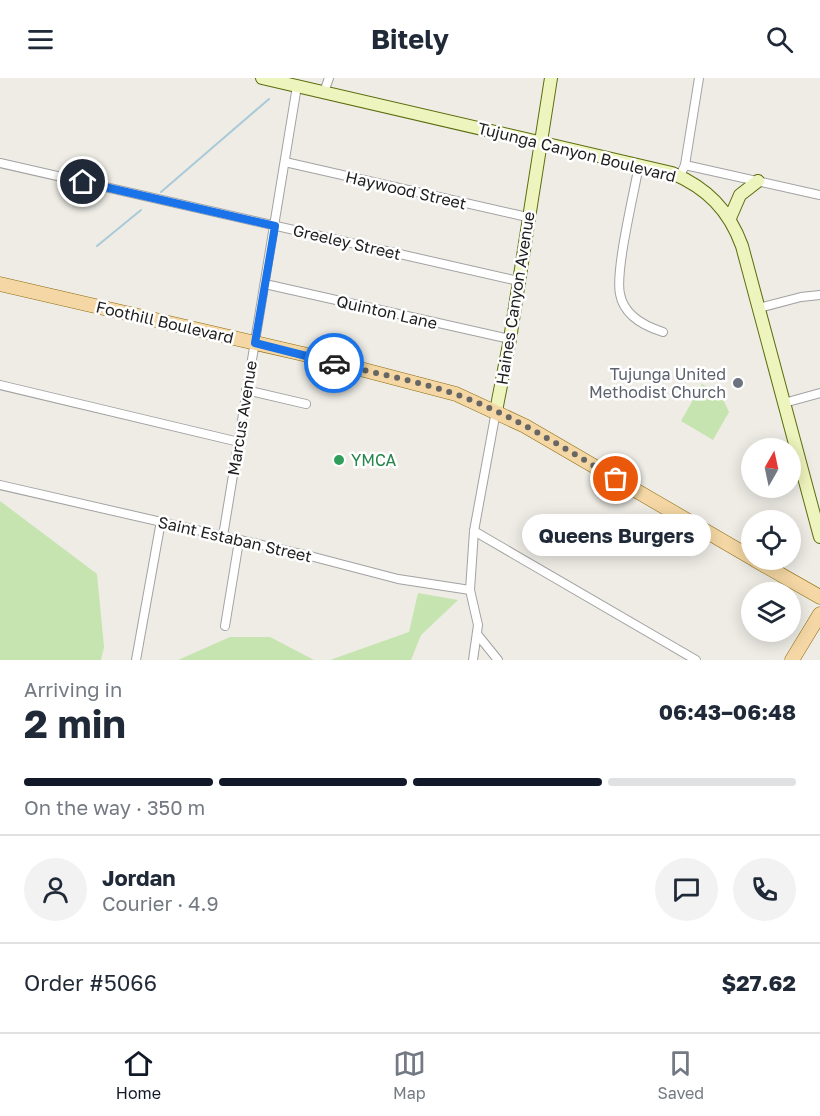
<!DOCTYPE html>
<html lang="en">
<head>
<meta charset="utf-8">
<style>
  body { margin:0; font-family:"Golos Text",sans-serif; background:#f2f2f3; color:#1f2937; height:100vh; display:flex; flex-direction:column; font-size:22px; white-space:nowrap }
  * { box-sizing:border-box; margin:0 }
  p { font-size:20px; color:#747a83 }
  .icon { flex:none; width:33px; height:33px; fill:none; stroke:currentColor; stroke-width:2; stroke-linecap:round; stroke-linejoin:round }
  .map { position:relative; height:582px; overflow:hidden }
  .side { display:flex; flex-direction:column; background:#fff; flex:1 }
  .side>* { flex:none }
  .needle { width:39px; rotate:9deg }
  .fabs { position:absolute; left:741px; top:360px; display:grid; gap:12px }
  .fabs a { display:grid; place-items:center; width:60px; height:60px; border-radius:50%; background:#fff; box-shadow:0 3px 15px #0003; font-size:30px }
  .pin { position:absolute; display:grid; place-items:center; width:51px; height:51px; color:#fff; margin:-26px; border:3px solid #fff; border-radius:50%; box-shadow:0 2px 6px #0007 }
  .courier { position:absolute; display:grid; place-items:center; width:60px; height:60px; margin:-30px; border:4px solid #1a73e8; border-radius:50%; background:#fff; color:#222; box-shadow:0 2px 8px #0007 }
  .bubble { position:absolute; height:42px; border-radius:21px; background:#fff; box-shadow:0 3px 15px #0003; font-size:20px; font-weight:700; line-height:42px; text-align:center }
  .summary em { font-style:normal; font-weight:700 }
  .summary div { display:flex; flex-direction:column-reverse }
  .summary { display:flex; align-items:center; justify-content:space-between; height:102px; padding:0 24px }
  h1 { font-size:39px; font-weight:700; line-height:45px }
  .bar { display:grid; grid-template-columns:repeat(4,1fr); gap:9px 6px; align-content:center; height:72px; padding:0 24px }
  .bar i { height:8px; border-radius:4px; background:#e0e1e3 }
  .bar .selected { background:#111827 }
  .bar p { grid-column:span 4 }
  .line { display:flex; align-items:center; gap:15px; padding:0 24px; border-top:2px solid #e0e1e3 }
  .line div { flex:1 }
  .round { display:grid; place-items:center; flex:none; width:63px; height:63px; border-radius:32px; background:#f2f2f3 }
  header { display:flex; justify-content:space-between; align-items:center; height:78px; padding:0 24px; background:#fff; font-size:27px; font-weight:700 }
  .tabs { display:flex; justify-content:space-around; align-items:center; height:84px; border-top:2px solid #e0e1e3; background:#fff; font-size:16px; color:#747a83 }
  .tabs a { display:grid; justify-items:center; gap:3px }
  .tabs .selected { color:#111827 }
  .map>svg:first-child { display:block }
  .grass { fill:#c5e4af }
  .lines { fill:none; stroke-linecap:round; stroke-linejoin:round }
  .stream { stroke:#a9cad8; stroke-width:2 }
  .street-casing { stroke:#a2a2a2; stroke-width:10 }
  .secondary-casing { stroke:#5c6d0e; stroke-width:14 }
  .primary-casing { stroke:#8c6b0c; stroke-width:15 }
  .street { stroke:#fff; stroke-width:8 }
  .secondary { stroke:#eef4bd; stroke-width:12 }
  .primary { stroke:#f4d7a4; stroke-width:14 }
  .done { stroke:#676664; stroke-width:6; stroke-dasharray:0 10.8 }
  .route { stroke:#1a73e8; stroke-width:8 }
  .worship-dot { fill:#6b7280; stroke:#fff; stroke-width:2 }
  .leisure-dot { fill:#2e9e5b; stroke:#fff; stroke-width:2 }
  .labels { text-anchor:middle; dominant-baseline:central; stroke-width:5; stroke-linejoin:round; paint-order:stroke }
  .street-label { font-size:16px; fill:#1e1e1e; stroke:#fff }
  .worship-label { font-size:16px; fill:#5b616d; stroke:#fff; text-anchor:end }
  .leisure-label { font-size:16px; fill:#27864d; stroke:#fff; text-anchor:start }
</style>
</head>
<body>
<header><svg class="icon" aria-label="menu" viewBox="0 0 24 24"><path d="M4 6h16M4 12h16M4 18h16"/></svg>Bitely<svg class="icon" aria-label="search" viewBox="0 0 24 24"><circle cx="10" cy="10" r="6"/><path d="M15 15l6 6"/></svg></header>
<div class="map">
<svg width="820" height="582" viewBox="0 0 820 582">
  <rect width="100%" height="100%" fill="#eeece5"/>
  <!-- grass -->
  <g class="grass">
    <path d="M702,306L721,317L729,334L713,362L681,343Z"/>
    <path d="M0,423L97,496L104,569L101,582H0Z"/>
    <path d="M418,515L458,522L421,557L411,582H330L409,554Z"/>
    <path d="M230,559H270L314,582H178Z"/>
  </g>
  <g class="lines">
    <!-- stream -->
    <g class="stream">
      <path d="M161,114L269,21"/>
      <path d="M97,168L141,132"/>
    </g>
    <defs>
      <g id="street">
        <path d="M324,14L329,0"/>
        <path d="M285,84L527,139"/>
        <path d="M0,85L518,203"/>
        <path d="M639,87C634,115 615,193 620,216C624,238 644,248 663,254"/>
        <path d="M685,87L820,117"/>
        <path d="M680,98L685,87L699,0"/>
        <path d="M265,206L510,261"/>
        <path d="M759,230L801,219L820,217"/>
        <path d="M0,307L239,364"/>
        <path d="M246,312L306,326"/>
        <path d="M784,325L820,315"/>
        <path d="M0,407L310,478L398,501L470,512"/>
        <path d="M474,453L696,582"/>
        <path d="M223,458L297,8"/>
        <path d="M225,548L239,463"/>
        <path d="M477,556L498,582"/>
        <path d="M136,582L161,443"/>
        <path d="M473,582L478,547L470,512L474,453L496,333"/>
      </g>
      <g id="secondary">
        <path d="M262,0L672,95C707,110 729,132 742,168L820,459"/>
        <path d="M730,140L740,117L758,103"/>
        <path d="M496,333L510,261L551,0"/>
      </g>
      <g id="primary">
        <path d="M0,206L303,276L456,316L525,348L752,480"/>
        <path d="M755,482L820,519"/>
        <path d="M792,582L820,536"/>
      </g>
    </defs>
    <!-- street casing -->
    <use href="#street" class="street-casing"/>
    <!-- secondary casing -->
    <use href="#secondary" class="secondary-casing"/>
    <!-- primary casing -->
    <use href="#primary" class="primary-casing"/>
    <!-- street -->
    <use href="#street" class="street"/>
    <!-- secondary -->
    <use href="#secondary" class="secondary"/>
    <!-- primary -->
    <use href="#primary" class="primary"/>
  </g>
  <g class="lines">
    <!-- done -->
    <path class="done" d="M334,285C380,297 427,304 471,322C522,343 569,373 616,401"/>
    <!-- route -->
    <path class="route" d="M83,104L275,148L255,265L334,285"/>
  </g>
  <!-- markers -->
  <circle class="worship-dot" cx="738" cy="305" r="6"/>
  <circle class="leisure-dot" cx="339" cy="382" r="6"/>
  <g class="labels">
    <!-- street labels -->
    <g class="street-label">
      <text transform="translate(577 74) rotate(14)">Tujunga Canyon Boulevard</text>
      <text transform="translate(406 112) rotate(13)">Haywood Street</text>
      <text transform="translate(347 164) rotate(13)">Greeley Street</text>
      <text transform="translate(515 220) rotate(-81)">Haines Canyon Avenue</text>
      <text transform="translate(387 234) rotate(13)">Quinton Lane</text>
      <text transform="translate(165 244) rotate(13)">Foothill Boulevard</text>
      <text transform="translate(242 340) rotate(-81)">Marcus Avenue</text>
      <text transform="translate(235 461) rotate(13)">Saint Estaban Street</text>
    </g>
    <!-- worship labels -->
    <g class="worship-label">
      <text x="726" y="296">Tujunga United<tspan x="726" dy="18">Methodist Church</tspan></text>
    </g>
    <!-- leisure labels -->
    <g class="leisure-label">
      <text x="351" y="382">YMCA</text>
    </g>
  </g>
</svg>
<div class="fabs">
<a><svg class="needle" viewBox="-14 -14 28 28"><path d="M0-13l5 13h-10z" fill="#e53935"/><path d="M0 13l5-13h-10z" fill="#747a83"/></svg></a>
<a><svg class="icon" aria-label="locate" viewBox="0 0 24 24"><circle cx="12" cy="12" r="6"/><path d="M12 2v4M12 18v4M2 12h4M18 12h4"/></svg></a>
<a><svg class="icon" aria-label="layers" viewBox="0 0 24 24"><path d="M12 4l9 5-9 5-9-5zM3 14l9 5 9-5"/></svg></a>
</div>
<div class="pin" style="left:616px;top:401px;background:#ea580c"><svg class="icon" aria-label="bag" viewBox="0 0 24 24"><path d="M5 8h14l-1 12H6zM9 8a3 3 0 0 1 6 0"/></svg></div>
<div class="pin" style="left:83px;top:104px;background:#1f2937"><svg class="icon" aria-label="home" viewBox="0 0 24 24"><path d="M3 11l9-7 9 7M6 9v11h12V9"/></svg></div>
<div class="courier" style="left:334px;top:285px"><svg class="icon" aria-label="car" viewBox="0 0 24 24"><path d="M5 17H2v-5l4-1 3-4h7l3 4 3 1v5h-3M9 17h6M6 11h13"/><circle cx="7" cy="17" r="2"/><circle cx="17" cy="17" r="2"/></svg></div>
<div class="bubble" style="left:522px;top:436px;width:189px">Queens Burgers</div>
</div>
<section class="side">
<div class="summary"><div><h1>2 min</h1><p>Arriving in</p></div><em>06:43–06:48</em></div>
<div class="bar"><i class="selected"></i><i class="selected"></i><i class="selected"></i><i></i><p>On the way · 350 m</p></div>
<div class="line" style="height:108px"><a class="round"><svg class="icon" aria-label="person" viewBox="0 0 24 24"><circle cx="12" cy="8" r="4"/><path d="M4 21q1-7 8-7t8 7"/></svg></a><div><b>Jordan</b><p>Courier · 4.9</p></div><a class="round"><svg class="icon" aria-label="chat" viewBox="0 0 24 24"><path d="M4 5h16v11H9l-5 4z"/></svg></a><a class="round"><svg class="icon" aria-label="phone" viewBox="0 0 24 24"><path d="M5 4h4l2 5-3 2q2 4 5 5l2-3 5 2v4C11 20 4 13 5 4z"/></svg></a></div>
<div class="line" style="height:78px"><div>Order #5066</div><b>$27.62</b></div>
</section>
<nav class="tabs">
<a class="selected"><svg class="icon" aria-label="home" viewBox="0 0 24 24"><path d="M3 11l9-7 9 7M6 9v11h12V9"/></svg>Home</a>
<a><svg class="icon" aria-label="map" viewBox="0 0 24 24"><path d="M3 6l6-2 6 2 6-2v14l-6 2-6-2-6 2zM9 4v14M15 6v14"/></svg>Map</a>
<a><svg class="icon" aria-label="saved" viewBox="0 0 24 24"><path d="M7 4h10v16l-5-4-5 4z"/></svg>Saved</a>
</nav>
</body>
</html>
